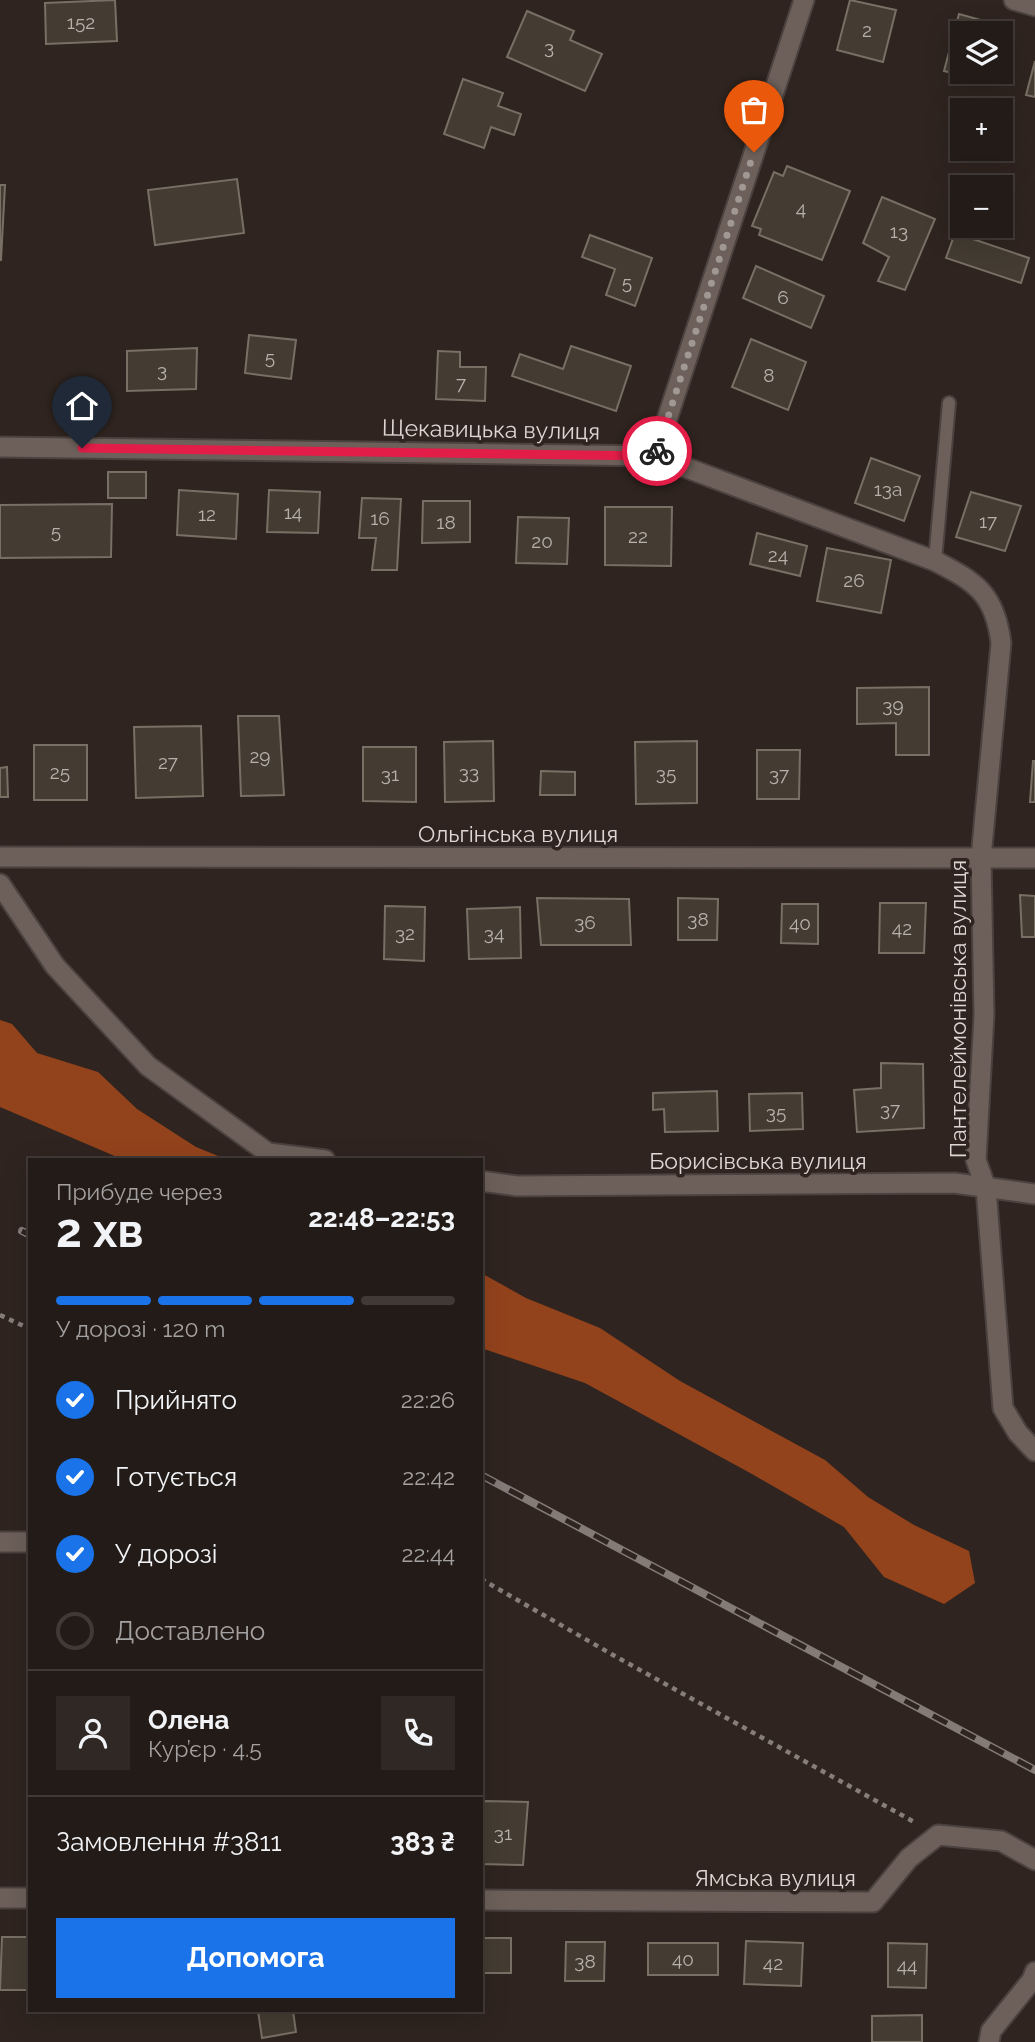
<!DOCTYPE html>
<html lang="uk">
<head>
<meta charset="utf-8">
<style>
  body { margin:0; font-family:Raleway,sans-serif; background:#2f2824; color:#f1f3f6; height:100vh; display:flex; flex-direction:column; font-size:26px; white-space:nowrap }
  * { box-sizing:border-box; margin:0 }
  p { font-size:23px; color:#a3a1a1 }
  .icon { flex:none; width:38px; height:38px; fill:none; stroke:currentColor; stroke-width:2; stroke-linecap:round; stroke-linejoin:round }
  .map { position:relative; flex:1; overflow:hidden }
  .details { position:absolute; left:28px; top:1158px; width:455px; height:854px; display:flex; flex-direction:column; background:#231b17; border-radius:0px; box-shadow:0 7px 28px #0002,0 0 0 2px #403936 }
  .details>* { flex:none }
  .controls { position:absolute; left:950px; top:21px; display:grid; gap:14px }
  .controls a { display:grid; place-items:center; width:63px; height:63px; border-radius:0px; background:#231b17; box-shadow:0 7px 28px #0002,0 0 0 2px #403936; font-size:35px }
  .pin { position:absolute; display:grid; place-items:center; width:60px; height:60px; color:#fff; margin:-72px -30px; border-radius:50% 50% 50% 0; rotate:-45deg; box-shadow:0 0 7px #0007 }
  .pin .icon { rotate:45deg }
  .courier { position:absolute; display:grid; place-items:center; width:70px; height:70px; margin:-35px; border:5px solid #e11d48; border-radius:50%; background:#fff; color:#222; box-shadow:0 2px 9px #0007 }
  .head em { font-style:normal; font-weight:700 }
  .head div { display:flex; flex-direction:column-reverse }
  .head { display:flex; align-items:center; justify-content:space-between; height:119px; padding:0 28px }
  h1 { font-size:46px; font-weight:700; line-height:52px }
  .bar { display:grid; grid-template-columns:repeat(4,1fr); gap:10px 7px; align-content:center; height:84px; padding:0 28px }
  .bar i { height:9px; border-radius:5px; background:#403936 }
  .bar .on { background:#1a73e8 }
  .bar p { grid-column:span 4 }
  .line { display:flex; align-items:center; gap:18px; padding:0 28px; border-top:2px solid #403936 }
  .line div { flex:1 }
  .round { display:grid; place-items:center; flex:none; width:74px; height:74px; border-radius:0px; background:#2f2824 }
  ol { padding:0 28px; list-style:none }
  li { display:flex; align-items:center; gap:21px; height:77px }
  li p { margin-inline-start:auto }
  li .icon { padding:7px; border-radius:50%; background:#1a73e8; color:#fff; stroke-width:4 }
  li:last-child { color:#a3a1a1 }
  li i { width:38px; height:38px; border:4px solid #403936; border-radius:50% }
  .primary-button { display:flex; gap:14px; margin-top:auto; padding:14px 28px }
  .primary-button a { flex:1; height:80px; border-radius:0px; background:#1a73e8; color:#fff; font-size:28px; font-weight:700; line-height:80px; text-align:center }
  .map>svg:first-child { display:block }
  .forest { fill:#93431c }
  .building { fill:#443c32; stroke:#786f65; stroke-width:2 }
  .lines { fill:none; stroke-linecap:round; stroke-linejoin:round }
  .service-casing { stroke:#4b413e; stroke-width:16 }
  .minor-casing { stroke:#4b413e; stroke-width:23 }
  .path { stroke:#877e7a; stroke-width:4.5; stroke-dasharray:5 5; stroke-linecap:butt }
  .service { stroke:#6d605a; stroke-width:12 }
  .minor { stroke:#6d605a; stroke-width:19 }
  .rail-casing { stroke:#847b77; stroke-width:8 }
  .rail { stroke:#2f241f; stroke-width:5; stroke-dasharray:16; stroke-linecap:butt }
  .done { stroke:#a19894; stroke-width:7; stroke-dasharray:0 12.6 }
  .route { stroke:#e11d48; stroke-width:9 }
  .labels { text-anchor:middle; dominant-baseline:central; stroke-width:7; stroke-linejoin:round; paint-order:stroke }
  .number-label { font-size:19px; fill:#b8b0ab }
  .street-label { font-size:23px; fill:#ded6d3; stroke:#2f241f }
</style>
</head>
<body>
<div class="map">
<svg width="1035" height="2042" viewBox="0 0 1035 2042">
  <rect width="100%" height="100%" fill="#2f241f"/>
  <!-- forest -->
  <g class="forest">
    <path d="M0,1020L12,1024L37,1053L98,1072L137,1109L196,1147L228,1160H124L0,1107Z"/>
    <path d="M481,1273L526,1298L600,1328L680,1381L825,1460L868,1497L914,1525L969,1551L975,1583L944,1604L884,1577L844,1527L752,1474L585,1383L481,1348Z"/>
  </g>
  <!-- building -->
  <g class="building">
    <path d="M115,0L117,41L46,44L45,3Z"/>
    <path d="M850,0L896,10L883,62L837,50Z"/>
    <path d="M527,11L574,31L570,40L602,54L585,91L507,57Z"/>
    <path d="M959,14L1002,26L1000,33H962V72H990L988,82L944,71Z"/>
    <path d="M1035,61V97L1026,95Z"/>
    <path d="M463,79L503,93L498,106L521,114L514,135L491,127L484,148L444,134Z"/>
    <path d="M787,166L850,191L822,260L759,235L761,229L752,226L774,172L783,176Z"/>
    <path d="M237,179L244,233L155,245L148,190Z"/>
    <path d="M0,185H5L1,260H0Z"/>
    <path d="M882,197L935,219L905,290L878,281L889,257L863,243Z"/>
    <path d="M955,233L1029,258L1021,283L946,258Z"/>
    <path d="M590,235L652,258L635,306L606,295L615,269L582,257Z"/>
    <path d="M756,266L824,296L811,328L743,298Z"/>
    <path d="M249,335L296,340L291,379L245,373Z"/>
    <path d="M751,339L806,362L788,410L732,387Z"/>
    <path d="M571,346L631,366L616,411L512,376L520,354L563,369Z"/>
    <path d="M197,348L196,389L127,391V351Z"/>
    <path d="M438,351L460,352V367H486L485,401L436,399Z"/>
    <path d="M871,458L920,476L904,521L855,503Z"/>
    <rect x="108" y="472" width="38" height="26"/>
    <path d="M179,490L238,494L236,539L177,535Z"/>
    <path d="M269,490L320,492L318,533L267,532Z"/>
    <path d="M971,492L1021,506L1005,551L956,537Z"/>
    <path d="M362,498L401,499L397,570H372L376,538H359Z"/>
    <path d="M423,501H470V542L422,543Z"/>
    <path d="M112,504L111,557L0,558V505Z"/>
    <path d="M605,507H672L671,566L605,565Z"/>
    <path d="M518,517L569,518L567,564L516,563Z"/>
    <path d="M757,533L807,546L800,576L750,564Z"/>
    <path d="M827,548L891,560L881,613L817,601Z"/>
    <path d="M929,687V755H896V723L857,724V688Z"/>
    <path d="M238,716H279L284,795L241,796Z"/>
    <path d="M201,726L203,796L136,798L134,727Z"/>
    <path d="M493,741L494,801L445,802L444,742Z"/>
    <path d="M697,741V803L636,804L635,742Z"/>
    <rect x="34" y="745" width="53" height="55"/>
    <path d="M363,747H416V802L363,801Z"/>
    <path d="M757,750H800L799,799H757Z"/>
    <path d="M1033,761H1035V802H1030Z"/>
    <path d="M7,767L8,797H0V768Z"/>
    <path d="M541,771L575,772V795H540Z"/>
    <path d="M1020,895L1035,896V937H1022Z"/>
    <path d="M537,898L629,899L631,945H541Z"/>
    <path d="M678,898L718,899L717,940H678Z"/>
    <path d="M880,903H926L924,953H879Z"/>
    <path d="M782,904H818V944L781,943Z"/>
    <path d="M385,906L425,907L424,961L384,959Z"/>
    <path d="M520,907L521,958L469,959L467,909Z"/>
    <path d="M881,1063L923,1064L924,1128L857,1132L854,1090L881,1088Z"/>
    <path d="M717,1091L718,1131L665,1132L664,1109L653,1110V1093Z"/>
    <path d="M802,1093L803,1129L750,1131L749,1094Z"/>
    <path d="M481,1801L528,1802L523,1865L481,1864Z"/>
    <path d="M2,1937H30V1990H0Z"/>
    <rect x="481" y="1938" width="30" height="35"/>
    <path d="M746,1941L803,1943L801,1986L744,1984Z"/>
    <path d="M566,1942H605L604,1981H565Z"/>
    <rect x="648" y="1943" width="70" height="32"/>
    <path d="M888,1943L927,1944L926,1988L888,1987Z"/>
    <path d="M258,2011H293L296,2032L262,2038Z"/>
    <path d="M922,2015V2042H872V2016Z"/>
  </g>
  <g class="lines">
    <defs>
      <path id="service" d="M935,561L949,403"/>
      <g id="minor">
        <path d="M1014,0L1035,6"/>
        <path d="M0,447L655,456L935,561C976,582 995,594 1001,643L981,858L984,1015L976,1160L986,1188L1003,1408L1018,1433L1035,1451"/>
        <path d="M655,456L804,0"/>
        <path d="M0,857L1035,858"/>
        <path d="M0,884L55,966L148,1066L268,1153L325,1160"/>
        <path d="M481,1181L517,1186L954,1183L1035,1194"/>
        <path d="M0,1542H30"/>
        <path d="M0,1898H30"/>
        <path d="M481,1900L873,1902L909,1858L938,1835L1001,1841L1035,1860"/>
        <path d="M989,2042L991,2031L1032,1980L1035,1972"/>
      </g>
    </defs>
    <!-- service casing -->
    <use href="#service" class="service-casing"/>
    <!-- minor casing -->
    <use href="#minor" class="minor-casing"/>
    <!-- path -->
    <g class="path">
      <path d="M0,1315L30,1329"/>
      <path d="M481,1579L613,1655L916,1823"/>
    </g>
    <!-- service -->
    <use href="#service" class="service"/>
    <!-- minor -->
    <use href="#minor" class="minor"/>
    <defs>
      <g id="rail">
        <path d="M22,1231L30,1235"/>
        <path d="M481,1475L1035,1770"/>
      </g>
    </defs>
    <!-- rail casing -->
    <use href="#rail" class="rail-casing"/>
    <!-- rail -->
    <use href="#rail" class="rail"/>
  </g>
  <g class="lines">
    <!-- done -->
    <path class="done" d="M657,451L754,152"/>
    <!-- route -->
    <path class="route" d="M82,448L655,456L657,451"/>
  </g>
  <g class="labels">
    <!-- number labels -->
    <g class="number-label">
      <text x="81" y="22">152</text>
      <text x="867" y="30">2</text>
      <text x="549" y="47">3</text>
      <text x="801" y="208">4</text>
      <text x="899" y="231">13</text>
      <text x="627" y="282">5</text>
      <text x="783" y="297">6</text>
      <text x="270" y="357">5</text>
      <text x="162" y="370">3</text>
      <text x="769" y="375">8</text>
      <text x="461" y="383">7</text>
      <text x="888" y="489">13а</text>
      <text x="293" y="512">14</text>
      <text x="207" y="514">12</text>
      <text x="380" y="518">16</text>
      <text x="988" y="521">17</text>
      <text x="446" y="522">18</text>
      <text x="56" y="531">5</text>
      <text x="638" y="536">22</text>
      <text x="542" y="541">20</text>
      <text x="778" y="555">24</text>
      <text x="854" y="580">26</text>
      <text x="893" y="705">39</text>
      <text x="260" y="756">29</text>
      <text x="168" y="762">27</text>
      <text x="60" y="772">25</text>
      <text x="469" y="772">33</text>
      <text x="666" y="773">35</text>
      <text x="390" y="774">31</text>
      <text x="779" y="774">37</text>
      <text x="698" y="919">38</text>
      <text x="585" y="922">36</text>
      <text x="800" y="923">40</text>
      <text x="902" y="928">42</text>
      <text x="405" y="933">32</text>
      <text x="494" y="933">34</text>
      <text x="890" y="1109">37</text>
      <text x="776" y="1112">35</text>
      <text x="503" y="1833">31</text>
      <text x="683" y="1959">40</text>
      <text x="585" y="1961">38</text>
      <text x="773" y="1963">42</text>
      <text x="907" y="1965">44</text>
    </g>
    <!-- street labels -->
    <g class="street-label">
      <text transform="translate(491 429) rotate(1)">Щекавицька вулиця</text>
      <text x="518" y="833">Ольгінська вулиця</text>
      <text transform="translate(957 1009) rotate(-90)">Пантелеймонівська вулиця</text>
      <text x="758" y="1160">Борисівська вулиця</text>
      <text x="775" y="1877">Ямська вулиця</text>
    </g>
  </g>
</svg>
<div class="controls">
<a><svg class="icon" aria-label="layers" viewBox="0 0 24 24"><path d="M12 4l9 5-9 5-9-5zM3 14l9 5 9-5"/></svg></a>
<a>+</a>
<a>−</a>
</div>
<div class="pin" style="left:754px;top:152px;background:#ea580c"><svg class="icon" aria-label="bag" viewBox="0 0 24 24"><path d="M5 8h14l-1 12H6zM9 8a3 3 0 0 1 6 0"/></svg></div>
<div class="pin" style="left:82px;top:448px;background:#1f2937"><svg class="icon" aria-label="home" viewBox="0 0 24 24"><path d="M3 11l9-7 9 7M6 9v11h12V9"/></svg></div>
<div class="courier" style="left:657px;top:451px"><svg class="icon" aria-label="bike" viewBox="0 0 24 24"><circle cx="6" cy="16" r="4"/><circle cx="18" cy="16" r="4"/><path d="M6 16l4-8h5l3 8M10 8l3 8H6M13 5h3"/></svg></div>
<section class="details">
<div class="head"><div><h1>2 хв</h1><p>Прибуде через</p></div><em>22:48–22:53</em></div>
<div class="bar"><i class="on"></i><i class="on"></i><i class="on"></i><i></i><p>У дорозі · 120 m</p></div>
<ol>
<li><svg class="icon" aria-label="check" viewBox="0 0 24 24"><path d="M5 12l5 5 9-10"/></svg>Прийнято<p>22:26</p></li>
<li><svg class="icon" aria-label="check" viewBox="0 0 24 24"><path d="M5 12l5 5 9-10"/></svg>Готується<p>22:42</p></li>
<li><svg class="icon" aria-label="check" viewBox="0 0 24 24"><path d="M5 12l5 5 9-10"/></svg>У дорозі<p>22:44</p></li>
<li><i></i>Доставлено</li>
</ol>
<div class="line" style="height:126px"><a class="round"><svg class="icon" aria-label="person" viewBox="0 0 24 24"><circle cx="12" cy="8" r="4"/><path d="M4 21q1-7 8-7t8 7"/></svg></a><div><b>Олена</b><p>Кур’єр · 4.5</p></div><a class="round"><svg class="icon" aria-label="phone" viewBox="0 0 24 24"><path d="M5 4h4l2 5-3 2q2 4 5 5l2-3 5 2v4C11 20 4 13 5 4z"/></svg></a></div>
<div class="line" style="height:91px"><div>Замовлення #3811</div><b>383 ₴</b></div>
<div class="primary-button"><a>Допомога</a></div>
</section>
</div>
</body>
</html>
